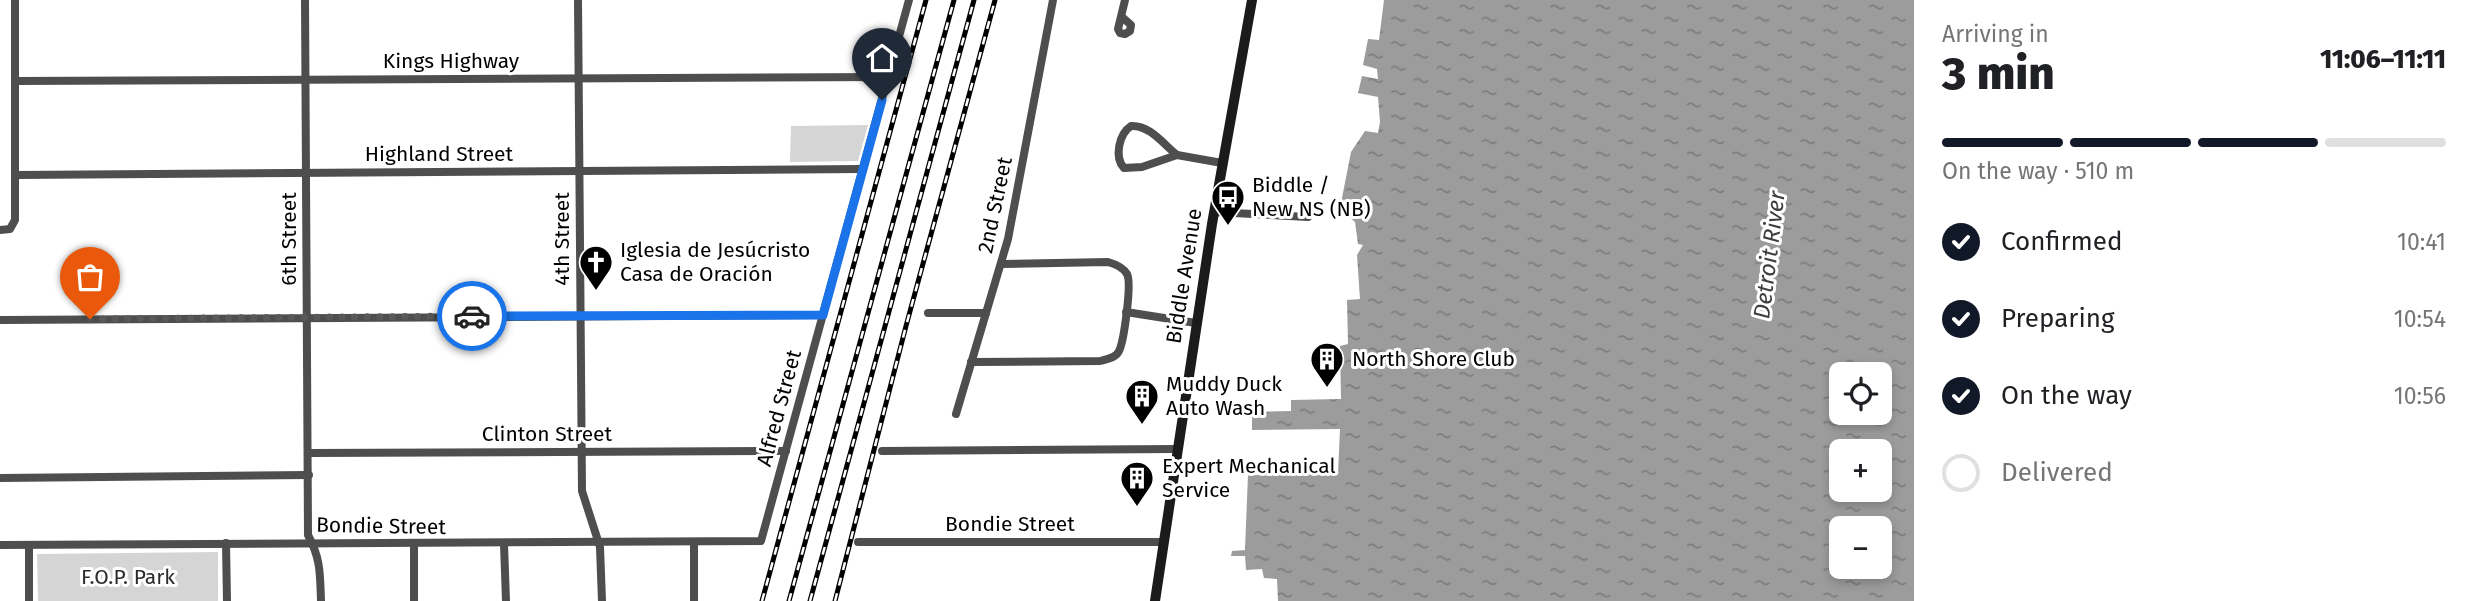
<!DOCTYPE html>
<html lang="en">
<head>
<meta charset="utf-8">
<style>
  body { margin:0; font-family:"Fira Sans",sans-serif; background:#f2f2f2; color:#202124; height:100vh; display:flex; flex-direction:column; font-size:26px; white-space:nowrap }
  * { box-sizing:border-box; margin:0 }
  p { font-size:23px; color:#757577 }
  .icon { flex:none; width:38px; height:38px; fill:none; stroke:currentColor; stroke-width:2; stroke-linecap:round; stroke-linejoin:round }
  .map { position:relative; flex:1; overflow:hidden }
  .details { display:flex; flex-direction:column; background:#fff; width:560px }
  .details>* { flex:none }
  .controls { position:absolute; left:1829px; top:362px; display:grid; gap:14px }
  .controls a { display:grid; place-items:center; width:63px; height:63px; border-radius:10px; background:#fff; box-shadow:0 4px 10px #0003; font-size:35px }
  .pin { position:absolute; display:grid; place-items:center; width:60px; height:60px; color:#fff; margin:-72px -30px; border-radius:50% 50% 50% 0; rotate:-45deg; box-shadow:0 0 7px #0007 }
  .pin .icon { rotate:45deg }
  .courier { position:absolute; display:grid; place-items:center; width:70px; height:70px; margin:-35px; border:5px solid #1a73e8; border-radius:50%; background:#fff; color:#222; box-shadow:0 2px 9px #0007 }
  .headline em { font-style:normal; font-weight:800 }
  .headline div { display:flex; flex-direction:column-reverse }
  .headline { display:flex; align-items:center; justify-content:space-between; height:119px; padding:0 28px }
  h1 { font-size:46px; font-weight:800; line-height:52px }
  .bar { display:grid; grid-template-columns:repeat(4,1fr); gap:10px 7px; align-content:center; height:84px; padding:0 28px }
  .bar i { height:9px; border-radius:5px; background:#e0e0e0 }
  .bar .on { background:#111827 }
  .bar p { grid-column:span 4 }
  ol { padding:0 28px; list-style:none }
  li { display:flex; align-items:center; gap:21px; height:77px }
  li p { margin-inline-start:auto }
  li .icon { padding:7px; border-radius:50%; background:#111827; color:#fff; stroke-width:4 }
  li:last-child { color:#757577 }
  li i { width:38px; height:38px; border:4px solid #e0e0e0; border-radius:50% }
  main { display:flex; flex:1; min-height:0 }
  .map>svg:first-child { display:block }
  .park { fill:#d5d5d5 }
  .water { fill:url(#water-ripples); fill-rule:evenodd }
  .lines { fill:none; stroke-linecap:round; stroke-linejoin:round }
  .minor { stroke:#4e4e4e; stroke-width:8 }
  .secondary { stroke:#1b1b1b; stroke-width:10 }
  .rail-casing { stroke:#000; stroke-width:5 }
  .rail { stroke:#fff; stroke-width:2.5; stroke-dasharray:8; stroke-linecap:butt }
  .done { stroke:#595959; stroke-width:7; stroke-dasharray:0 12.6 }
  .route { stroke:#1a73e8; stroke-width:9 }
  .labels { text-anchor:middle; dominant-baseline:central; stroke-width:6; stroke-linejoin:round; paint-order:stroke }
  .street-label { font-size:21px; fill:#000; stroke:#fff }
  .poi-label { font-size:21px; fill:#000; stroke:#fff; text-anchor:start }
  .park-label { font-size:21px; fill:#2c2c2c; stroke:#fff }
  .water-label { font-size:23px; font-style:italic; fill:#3d3d3d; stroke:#fff }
</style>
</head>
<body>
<main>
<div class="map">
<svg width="1914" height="601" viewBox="0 0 1914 601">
  <defs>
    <pattern id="water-ripples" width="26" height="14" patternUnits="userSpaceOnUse" patternTransform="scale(1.75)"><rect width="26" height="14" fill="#9c9c9c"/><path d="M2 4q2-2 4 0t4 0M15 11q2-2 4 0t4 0" fill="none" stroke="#7d7d7d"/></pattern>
  </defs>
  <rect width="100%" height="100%" fill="#fff"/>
  <!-- park -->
  <g class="park">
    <path d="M868,125L858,161L790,162L791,126Z"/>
    <path d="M218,552V601H38L37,554Z"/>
  </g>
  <!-- water -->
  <path class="water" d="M1384,0H1914V601H1278L1277,579L1264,578L1262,569L1246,570L1245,556H1231L1232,551L1245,550L1248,475L1338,474L1340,429L1252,430V412L1291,411V400L1341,399L1340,346L1348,344L1347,300L1360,299L1357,255L1363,245L1358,244L1355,222L1340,208L1351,152L1365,131L1378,133L1380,122L1378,97L1358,93L1362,76L1378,79L1377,69L1363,65L1368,39L1379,40ZM1841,374H1880V413H1841ZM1841,452H1880V490H1841ZM1841,528H1880V567H1841Z"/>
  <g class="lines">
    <!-- minor -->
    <g class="minor">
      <path d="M305,0L308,535C321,559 320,575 321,601"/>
      <path d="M578,0L582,491L600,547L602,601"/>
      <path d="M1122,17L1131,25L1130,31L1125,34L1120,33L1118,29L1125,0"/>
      <path d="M15,81L888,77"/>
      <path d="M1131,126C1150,125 1163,144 1177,155L1142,167L1124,168C1114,157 1119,134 1131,126Z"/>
      <path d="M1177,155L1222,163"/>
      <path d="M16,175L862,169"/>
      <path d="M1214,212L1308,217"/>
      <path d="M0,230L10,229L15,220V0"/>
      <path d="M1126,312L1196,323"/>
      <path d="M928,313H986"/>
      <path d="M0,320L823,315"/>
      <path d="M971,362L1100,361C1107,359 1116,358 1119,351C1124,341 1132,283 1127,274C1123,267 1115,264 1108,262L1001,264"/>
      <path d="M956,414L1008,239L1053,0"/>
      <path d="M882,451L1177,449"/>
      <path d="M309,453L786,451"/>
      <path d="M0,478L309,475"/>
      <path d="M694,542V601"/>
      <path d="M858,542H1163"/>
      <path d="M226,543L227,601"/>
      <path d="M414,544V601"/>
      <path d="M504,544L506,601"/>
      <path d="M0,545L761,541L909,0"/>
      <path d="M29,545V601"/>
    </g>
    <!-- secondary -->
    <path class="secondary" d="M1155,601L1212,224L1252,0"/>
    <defs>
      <g id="rail">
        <path d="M762,601L926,0"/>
        <path d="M789,601L954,0"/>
        <path d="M810,601L974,0"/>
        <path d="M835,601L906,326L995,0"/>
      </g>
    </defs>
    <!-- rail casing -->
    <use href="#rail" class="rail-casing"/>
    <!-- rail -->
    <use href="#rail" class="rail"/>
  </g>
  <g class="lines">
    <!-- done -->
    <path class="done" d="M90,319L472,316"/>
    <!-- route -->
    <path class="route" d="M472,316L823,315L882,100"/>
  </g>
  <!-- icons -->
  <defs>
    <symbol id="bus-pin" viewBox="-11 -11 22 30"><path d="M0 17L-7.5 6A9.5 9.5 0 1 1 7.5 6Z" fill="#000" stroke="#fff"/><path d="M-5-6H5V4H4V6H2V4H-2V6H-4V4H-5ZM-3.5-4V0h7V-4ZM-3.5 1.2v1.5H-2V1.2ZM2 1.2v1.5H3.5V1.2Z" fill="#fff"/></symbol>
    <symbol id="church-pin" viewBox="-11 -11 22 30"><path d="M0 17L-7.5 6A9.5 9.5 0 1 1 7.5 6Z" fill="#000" stroke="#fff"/><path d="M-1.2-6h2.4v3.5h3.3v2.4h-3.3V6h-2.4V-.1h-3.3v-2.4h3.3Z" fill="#fff"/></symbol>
    <symbol id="building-pin" viewBox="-11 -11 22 30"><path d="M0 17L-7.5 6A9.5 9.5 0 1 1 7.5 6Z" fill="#000" stroke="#fff"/><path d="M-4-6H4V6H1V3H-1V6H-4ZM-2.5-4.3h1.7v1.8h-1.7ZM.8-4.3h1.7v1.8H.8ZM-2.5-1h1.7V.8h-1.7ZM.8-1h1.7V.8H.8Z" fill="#fff"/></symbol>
  </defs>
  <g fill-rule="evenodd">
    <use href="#bus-pin" x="1209" y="178" width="38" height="52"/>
    <use href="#church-pin" x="577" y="243" width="38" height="52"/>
    <use href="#building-pin" x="1308" y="340" width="38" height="52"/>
    <use href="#building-pin" x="1123" y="377" width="38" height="52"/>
    <use href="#building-pin" x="1118" y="459" width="38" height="52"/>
  </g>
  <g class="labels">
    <!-- street labels -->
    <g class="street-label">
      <text x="451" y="61">Kings Highway</text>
      <text x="439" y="154">Highland Street</text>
      <text transform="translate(995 205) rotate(-78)">2nd Street</text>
      <text transform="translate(289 239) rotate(-90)">6th Street</text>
      <text transform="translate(562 239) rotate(-90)">4th Street</text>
      <text transform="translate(1184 276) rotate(-81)">Biddle Avenue</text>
      <text transform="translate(779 408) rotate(-75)">Alfred Street</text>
      <text x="547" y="434">Clinton Street</text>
      <text x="1010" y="524">Bondie Street</text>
      <text transform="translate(381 526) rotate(1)">Bondie Street</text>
    </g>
    <!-- poi labels -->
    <g class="poi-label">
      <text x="1252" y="185">Biddle /<tspan x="1252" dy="24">New NS (NB)</tspan></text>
      <text x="620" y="250">Iglesia de Jesúcristo<tspan x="620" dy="24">Casa de Oración</tspan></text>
      <text x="1352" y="359">North Shore Club</text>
      <text x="1166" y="384">Muddy Duck<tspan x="1166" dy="24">Auto Wash</tspan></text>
      <text x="1162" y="466">Expert Mechanical<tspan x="1162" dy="24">Service</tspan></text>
    </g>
    <!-- park labels -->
    <g class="park-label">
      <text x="128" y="577">F.O.P. Park</text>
    </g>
    <!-- water labels -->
    <g class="water-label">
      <text transform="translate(1769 255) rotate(-83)">Detroit River</text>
    </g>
  </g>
</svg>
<div class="controls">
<a><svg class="icon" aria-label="locate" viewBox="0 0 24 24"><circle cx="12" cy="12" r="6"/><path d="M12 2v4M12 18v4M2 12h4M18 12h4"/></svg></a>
<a>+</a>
<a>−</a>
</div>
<div class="pin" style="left:90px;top:319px;background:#ea580c"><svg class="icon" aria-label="bag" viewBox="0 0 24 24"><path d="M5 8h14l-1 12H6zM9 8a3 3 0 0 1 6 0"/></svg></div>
<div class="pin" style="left:882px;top:100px;background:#1f2937"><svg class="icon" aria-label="home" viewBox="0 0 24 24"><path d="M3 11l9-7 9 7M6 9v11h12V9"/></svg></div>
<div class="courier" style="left:472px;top:316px"><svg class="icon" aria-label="car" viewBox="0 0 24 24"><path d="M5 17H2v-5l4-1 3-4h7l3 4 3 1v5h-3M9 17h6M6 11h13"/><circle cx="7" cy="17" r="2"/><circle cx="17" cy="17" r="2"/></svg></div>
</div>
<section class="details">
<div class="headline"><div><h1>3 min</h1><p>Arriving in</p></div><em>11:06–11:11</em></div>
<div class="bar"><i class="on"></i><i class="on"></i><i class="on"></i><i></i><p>On the way · 510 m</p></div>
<ol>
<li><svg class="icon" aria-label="check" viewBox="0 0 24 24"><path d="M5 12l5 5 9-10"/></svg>Confirmed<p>10:41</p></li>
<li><svg class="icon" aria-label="check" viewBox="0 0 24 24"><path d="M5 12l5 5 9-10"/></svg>Preparing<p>10:54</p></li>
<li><svg class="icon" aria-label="check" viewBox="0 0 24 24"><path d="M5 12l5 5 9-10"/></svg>On the way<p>10:56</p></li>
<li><i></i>Delivered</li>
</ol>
</section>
</main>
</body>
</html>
